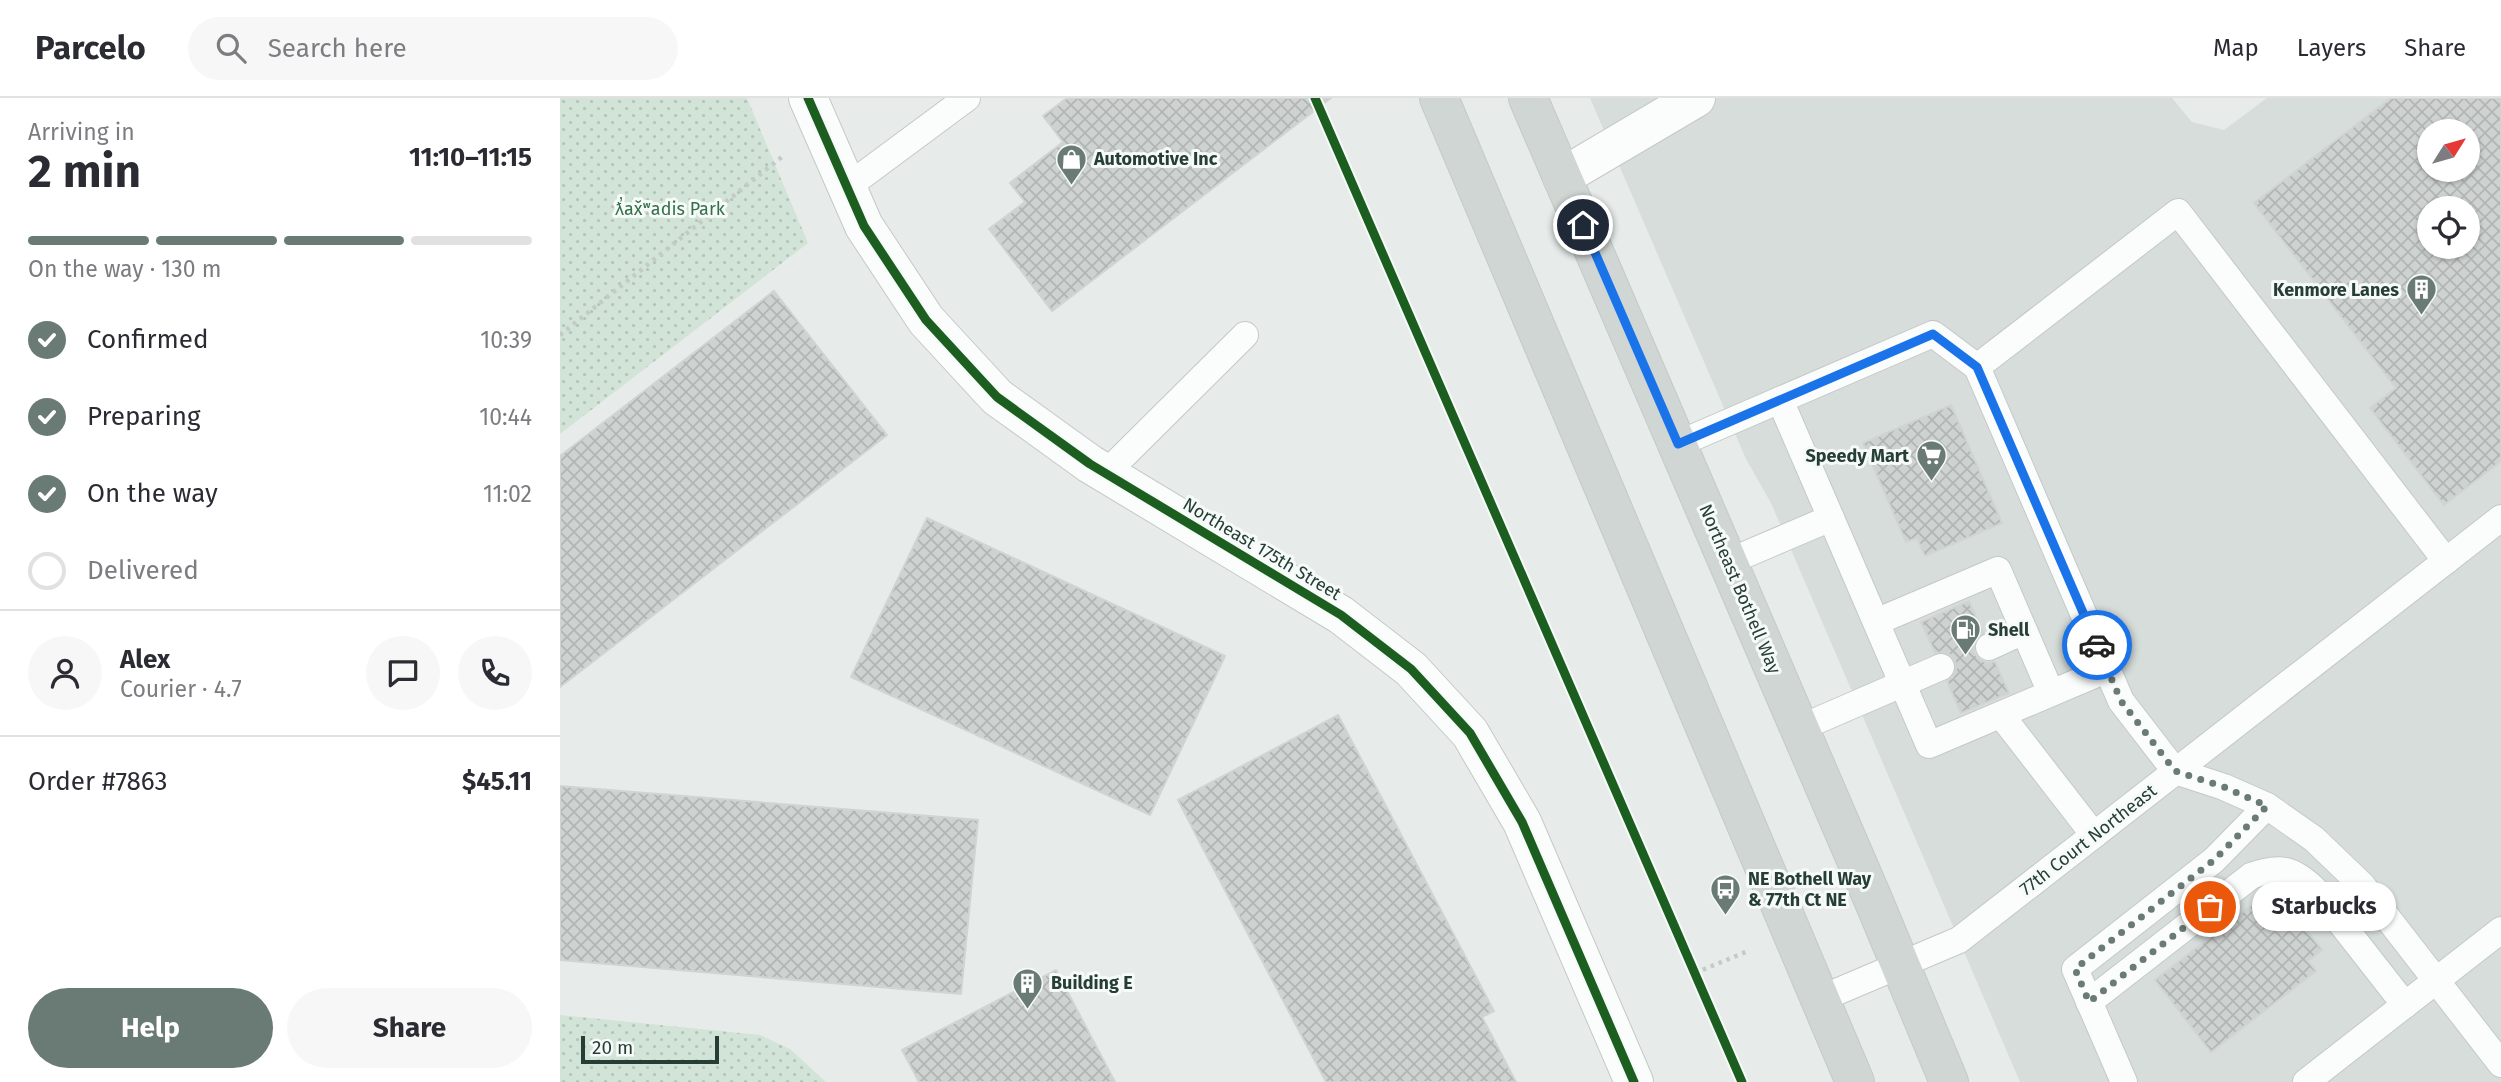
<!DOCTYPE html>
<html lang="en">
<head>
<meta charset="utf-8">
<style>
  body { margin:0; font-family:"Fira Sans",sans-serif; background:#f7f7f7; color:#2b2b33; height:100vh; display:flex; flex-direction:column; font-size:26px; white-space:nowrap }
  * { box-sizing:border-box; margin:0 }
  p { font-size:23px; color:#7c7c81 }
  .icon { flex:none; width:38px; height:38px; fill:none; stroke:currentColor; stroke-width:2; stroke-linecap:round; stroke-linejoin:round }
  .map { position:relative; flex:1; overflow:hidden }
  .side { display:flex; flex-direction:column; background:#fff; width:560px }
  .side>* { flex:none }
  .needle { width:46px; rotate:53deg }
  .tools { position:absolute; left:1857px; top:21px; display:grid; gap:14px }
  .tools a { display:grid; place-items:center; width:63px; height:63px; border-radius:50%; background:#fff; box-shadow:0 2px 5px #0004; font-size:35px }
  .scale { position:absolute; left:21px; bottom:18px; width:138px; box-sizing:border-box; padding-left:7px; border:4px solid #263e36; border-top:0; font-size:19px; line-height:24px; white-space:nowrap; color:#263e36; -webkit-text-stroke:5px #f6faf8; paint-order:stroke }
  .pin { position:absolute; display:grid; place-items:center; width:60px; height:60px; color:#fff; margin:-30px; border:4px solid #fff; border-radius:50%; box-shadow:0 2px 7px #0007 }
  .courier { position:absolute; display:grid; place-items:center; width:70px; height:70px; margin:-35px; border:5px solid #1a73e8; border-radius:50%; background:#fff; color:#222; box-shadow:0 2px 9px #0007 }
  .bubble { position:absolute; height:49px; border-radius:24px; background:#fff; box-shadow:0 2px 5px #0004; font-size:23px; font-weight:700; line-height:49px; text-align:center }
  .headline em { font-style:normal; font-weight:700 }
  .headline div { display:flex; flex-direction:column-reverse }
  .headline { display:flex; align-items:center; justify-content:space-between; height:119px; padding:0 28px }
  h1 { font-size:46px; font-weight:700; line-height:52px }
  .bar { display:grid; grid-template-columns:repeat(4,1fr); gap:10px 7px; align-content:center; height:84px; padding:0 28px }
  .bar i { height:9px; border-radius:5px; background:#e1e1e2 }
  .bar .current { background:#6a7b75 }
  .bar p { grid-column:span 4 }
  .line { display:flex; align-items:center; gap:18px; padding:0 28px; border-top:2px solid #e1e1e2 }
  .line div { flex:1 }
  .round { display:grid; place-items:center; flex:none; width:74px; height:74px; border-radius:37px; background:#f7f7f7 }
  ol { padding:0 28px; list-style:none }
  li { display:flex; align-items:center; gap:21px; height:77px }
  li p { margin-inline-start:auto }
  li .icon { padding:7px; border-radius:50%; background:#6a7b75; color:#fff; stroke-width:4 }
  li:last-child { color:#7c7c81 }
  li i { width:38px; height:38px; border:4px solid #e1e1e2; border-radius:50% }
  .action { display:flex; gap:14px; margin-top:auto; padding:14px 28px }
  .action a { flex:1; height:80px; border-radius:42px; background:#6a7b75; color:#fff; font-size:28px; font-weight:700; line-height:80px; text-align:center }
  .action a+a { background:#f7f7f7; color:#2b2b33 }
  header { display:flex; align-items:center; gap:42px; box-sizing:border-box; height:98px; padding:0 35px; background:#fff; border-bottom:2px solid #e1e1e2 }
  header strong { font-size:33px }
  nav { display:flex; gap:38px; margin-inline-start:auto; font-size:24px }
  .search { width:490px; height:63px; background:#f7f7f7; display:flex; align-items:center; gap:18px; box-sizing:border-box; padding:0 24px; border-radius:38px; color:#7c7c81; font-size:26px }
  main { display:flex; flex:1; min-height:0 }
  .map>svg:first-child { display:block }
  .built { fill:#d6ddda; fill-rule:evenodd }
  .green { fill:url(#green-dots) }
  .building { fill:url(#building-cross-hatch); stroke:#d0d5d3; stroke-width:2; fill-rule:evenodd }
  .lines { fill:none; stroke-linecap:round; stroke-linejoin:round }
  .lane-casing { stroke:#c4c9c7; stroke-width:28 }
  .street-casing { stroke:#c4c9c7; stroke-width:40 }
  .secondary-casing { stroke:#c3c9c7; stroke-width:40 }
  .primary-casing { stroke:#c3cac8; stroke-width:40 }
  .path { stroke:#c3cbc7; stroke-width:4.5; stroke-dasharray:3.5 5; stroke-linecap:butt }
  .lane { stroke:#fbfcfc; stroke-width:26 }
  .street { stroke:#fbfcfc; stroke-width:38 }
  .secondary { stroke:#fbfcfc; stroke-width:38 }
  .primary { stroke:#d0d6d4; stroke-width:38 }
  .cycleway-casing { stroke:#f6faf8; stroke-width:13 }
  .cycleway { stroke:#1b5e20; stroke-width:9 }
  .done { stroke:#6a7b75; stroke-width:7; stroke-dasharray:0 12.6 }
  .route { stroke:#1a73e8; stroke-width:9 }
  .labels { text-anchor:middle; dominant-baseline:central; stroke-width:6; stroke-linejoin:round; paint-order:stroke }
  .poi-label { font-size:18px; font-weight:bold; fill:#263e36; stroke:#f6faf8; text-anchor:start }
  .park-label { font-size:18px; fill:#347149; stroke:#f6faf8 }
  .street-label { font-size:18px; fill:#263e36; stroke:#f6faf8 }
</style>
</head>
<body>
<header>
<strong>Parcelo</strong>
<div class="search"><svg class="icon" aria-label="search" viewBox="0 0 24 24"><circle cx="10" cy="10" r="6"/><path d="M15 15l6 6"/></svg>Search here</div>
<nav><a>Map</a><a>Layers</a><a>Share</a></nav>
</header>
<main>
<section class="side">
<div class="headline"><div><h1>2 min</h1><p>Arriving in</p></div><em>11:10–11:15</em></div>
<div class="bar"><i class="current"></i><i class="current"></i><i class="current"></i><i></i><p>On the way · 130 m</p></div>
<ol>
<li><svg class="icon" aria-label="check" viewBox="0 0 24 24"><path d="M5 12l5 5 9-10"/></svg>Confirmed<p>10:39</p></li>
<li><svg class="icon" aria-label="check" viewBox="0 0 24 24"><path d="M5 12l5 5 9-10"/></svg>Preparing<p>10:44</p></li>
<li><svg class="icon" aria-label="check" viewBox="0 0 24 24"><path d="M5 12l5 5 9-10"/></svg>On the way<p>11:02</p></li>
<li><i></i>Delivered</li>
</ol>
<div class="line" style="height:126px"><a class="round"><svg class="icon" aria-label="person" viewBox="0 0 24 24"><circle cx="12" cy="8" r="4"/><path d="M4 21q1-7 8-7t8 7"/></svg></a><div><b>Alex</b><p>Courier · 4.7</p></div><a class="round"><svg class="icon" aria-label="chat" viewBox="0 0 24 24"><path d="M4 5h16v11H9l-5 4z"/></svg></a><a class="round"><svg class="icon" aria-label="phone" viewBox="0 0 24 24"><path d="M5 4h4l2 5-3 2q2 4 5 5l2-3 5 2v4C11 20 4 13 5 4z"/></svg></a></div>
<div class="line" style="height:91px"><div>Order #7863</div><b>$45.11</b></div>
<div class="action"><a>Help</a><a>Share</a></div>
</section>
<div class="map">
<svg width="1941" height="984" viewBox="0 0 1941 984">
  <defs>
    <pattern id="green-dots" width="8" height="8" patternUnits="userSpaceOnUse" patternTransform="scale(1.75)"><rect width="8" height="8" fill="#d2e3d7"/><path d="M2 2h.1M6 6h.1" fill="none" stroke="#b4c4b9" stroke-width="1.8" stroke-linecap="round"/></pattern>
    <pattern id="building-cross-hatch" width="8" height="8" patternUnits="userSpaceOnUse" patternTransform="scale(1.75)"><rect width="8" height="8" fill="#ced3d1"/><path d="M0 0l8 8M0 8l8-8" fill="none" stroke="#b1b6b4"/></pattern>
  </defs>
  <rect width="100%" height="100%" fill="#e7ecea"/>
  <!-- built -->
  <path class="built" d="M1030,0H1612L1632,24L1664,32L1707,0H1941V984H1460L1211,405L1186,361ZM1869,33H1908V72H1869ZM1869,110H1908V149H1869Z"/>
  <!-- green -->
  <g class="green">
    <path d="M0,0H187L248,145L0,336Z"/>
    <path d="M0,917L200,937L230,951L266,984H0Z"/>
  </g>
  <!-- building -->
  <g class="building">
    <path d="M507,0H771L492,213L429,131L465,104L450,85L503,44L483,18Z"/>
    <path d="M1831,0H1941V363L1884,407L1810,310L1836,290L1694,105ZM1869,33H1908V72H1869ZM1869,110H1908V149H1869Z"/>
    <path d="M214,193L327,337L0,589V358Z"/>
    <path d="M1391,307L1442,425L1365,458L1357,440L1346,444L1303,345Z"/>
    <path d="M367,420L665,558L590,717L291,579Z"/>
    <path d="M1409,503L1423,535L1416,540L1413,547L1414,555L1420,562L1427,565L1435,564L1449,595L1401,615L1387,583L1393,579L1396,571L1395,562L1391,557L1383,554L1375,555L1361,524Z"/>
    <path d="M778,617L934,913L922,919L956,984H766L638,741H641L637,739L618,702Z"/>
    <path d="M0,688L418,722L401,896L0,862Z"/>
    <path d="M1714,790L1762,852L1748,863L1756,873L1651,954L1595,882Z"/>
    <path d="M496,872L555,984H359L342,952Z"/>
  </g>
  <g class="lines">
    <defs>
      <g id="lane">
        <path d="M287,89L407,0"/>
        <path d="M1417,269L1618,114L1886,463"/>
        <path d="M1220,302L1369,647L1548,571"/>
        <path d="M1118,346L1373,236L1417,269L1561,603L1615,673L1664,689L1707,708L1754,741L1802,787L1941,966"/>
        <path d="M546,375L685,237"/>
        <path d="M1168,464L1271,420"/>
        <path d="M1316,524L1438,472L1491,595"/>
        <path d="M1429,549L1464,533"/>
        <path d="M1441,617L1534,737"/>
        <path d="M1240,630L1381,569"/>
        <path d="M1260,901L1399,842L1941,420"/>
        <path d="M1529,904L1691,778C1720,767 1733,771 1755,792L1845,907"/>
        <path d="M1564,984L1515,871L1654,762L1707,708"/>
        <path d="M1746,984L1941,832"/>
      </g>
      <path id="street" d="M1002,79L1136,0"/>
      <path id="secondary" d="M248,0L304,128L366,222L437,299L530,366L781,517L851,571L910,635L962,724L1074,984"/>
      <g id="primary">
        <path d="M879,0L1295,984"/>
        <path d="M968,0L1312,799L1389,984"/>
      </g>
    </defs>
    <!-- lane casing -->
    <use href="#lane" class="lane-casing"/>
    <!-- street casing -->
    <use href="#street" class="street-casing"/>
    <!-- secondary casing -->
    <use href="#secondary" class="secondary-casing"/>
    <!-- primary casing -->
    <use href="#primary" class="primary-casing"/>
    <!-- path -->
    <g class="path">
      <path d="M0,237L223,58"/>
      <path d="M1135,875L1188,853"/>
    </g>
    <!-- lane -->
    <use href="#lane" class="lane"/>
    <!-- street -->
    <use href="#street" class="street"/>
    <!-- secondary -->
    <use href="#secondary" class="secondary"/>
    <!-- primary -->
    <use href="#primary" class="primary"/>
    <defs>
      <g id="cycleway">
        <path d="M248,0L304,128L366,222L437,299L530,366L781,517L851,571L910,635L962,724L1074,984"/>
        <path d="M755,0L1182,984"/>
      </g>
    </defs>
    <!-- cycleway casing -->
    <use href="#cycleway" class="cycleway-casing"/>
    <!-- cycleway -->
    <use href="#cycleway" class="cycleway"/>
  </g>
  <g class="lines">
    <!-- done -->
    <path class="done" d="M1537,547L1561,603L1615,673L1664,689L1707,708L1654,762L1515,871L1529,904L1650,809"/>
    <!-- route -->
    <path class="route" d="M1023,127L1118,346L1373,236L1417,269L1537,547"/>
  </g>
  <!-- icons -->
  <defs>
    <symbol id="shop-pin" viewBox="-11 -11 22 30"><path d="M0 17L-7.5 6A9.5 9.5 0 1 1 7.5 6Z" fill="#6a7b75" stroke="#f6faf8"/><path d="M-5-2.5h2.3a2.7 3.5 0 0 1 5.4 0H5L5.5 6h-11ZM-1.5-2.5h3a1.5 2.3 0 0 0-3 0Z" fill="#fff"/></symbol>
    <symbol id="building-pin" viewBox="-11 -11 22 30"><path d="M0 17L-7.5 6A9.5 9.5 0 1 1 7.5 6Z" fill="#6a7b75" stroke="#f6faf8"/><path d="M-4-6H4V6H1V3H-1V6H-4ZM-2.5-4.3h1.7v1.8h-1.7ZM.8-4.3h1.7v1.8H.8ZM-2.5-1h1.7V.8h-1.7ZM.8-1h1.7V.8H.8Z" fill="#fff"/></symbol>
    <symbol id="supermarket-pin" viewBox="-11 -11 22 30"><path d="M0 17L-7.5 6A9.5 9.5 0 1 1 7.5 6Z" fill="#6a7b75" stroke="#f6faf8"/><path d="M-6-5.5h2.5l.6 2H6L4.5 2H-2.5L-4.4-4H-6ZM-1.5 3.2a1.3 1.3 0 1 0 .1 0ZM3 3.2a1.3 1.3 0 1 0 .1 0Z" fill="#fff"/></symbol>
    <symbol id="fuel-pin" viewBox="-11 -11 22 30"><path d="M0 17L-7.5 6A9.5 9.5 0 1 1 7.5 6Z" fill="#6a7b75" stroke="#f6faf8"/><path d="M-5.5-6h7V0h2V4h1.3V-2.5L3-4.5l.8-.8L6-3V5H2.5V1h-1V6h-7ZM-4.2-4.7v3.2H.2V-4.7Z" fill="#fff"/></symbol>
    <symbol id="bus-pin" viewBox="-11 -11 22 30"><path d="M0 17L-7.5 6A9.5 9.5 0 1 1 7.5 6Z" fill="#6a7b75" stroke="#f6faf8"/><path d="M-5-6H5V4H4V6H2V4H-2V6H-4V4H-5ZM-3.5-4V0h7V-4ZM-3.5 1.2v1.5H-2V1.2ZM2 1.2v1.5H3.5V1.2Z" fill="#fff"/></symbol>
  </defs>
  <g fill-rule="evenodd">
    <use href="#shop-pin" x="494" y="44" width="35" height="47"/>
    <use href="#building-pin" x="1844" y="174" width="35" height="47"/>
    <use href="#supermarket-pin" x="1354" y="340" width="35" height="47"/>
    <use href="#fuel-pin" x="1388" y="514" width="35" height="47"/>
    <use href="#bus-pin" x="1148" y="774" width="35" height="47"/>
    <use href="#building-pin" x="450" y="868" width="35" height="47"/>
  </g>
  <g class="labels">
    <!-- poi labels -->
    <g class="poi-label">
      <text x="534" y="61">Automotive Inc</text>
      <text x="1839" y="192" text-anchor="end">Kenmore Lanes</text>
      <text x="1349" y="358" text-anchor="end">Speedy Mart</text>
      <text x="1428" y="532">Shell</text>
      <text x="1188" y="781">NE Bothell Way<tspan x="1188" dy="21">&amp; 77th Ct NE</tspan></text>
      <text x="491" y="885">Building E</text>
    </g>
    <!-- park labels -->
    <g class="park-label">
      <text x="110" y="111">ƛ̕ax̌ʷadis Park</text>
    </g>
    <!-- street labels -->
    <g class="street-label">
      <text transform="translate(702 451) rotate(31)">Northeast 175th Street</text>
      <text transform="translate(1180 491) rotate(67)">Northeast Bothell Way</text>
      <text transform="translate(1528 742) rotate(-38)">77th Court Northeast</text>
    </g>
  </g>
</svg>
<div class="tools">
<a><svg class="needle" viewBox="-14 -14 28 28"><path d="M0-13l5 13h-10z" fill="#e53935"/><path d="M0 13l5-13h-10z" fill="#7c7c81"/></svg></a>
<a><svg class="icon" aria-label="locate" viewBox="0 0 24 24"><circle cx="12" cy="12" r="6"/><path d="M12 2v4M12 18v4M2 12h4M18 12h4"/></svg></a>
</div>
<div class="scale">20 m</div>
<div class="pin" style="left:1650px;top:809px;background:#ea580c"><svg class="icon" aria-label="bag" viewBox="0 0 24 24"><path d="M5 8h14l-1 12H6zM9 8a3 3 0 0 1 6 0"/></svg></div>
<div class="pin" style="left:1023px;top:127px;background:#1f2937"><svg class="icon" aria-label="home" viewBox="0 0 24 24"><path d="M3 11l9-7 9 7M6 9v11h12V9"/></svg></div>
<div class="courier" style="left:1537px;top:547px"><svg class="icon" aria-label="car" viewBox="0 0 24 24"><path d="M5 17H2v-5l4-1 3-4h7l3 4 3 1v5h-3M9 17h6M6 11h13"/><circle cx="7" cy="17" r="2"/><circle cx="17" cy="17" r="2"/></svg></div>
<div class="bubble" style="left:1692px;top:784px;width:144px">Starbucks</div>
</div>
</main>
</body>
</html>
